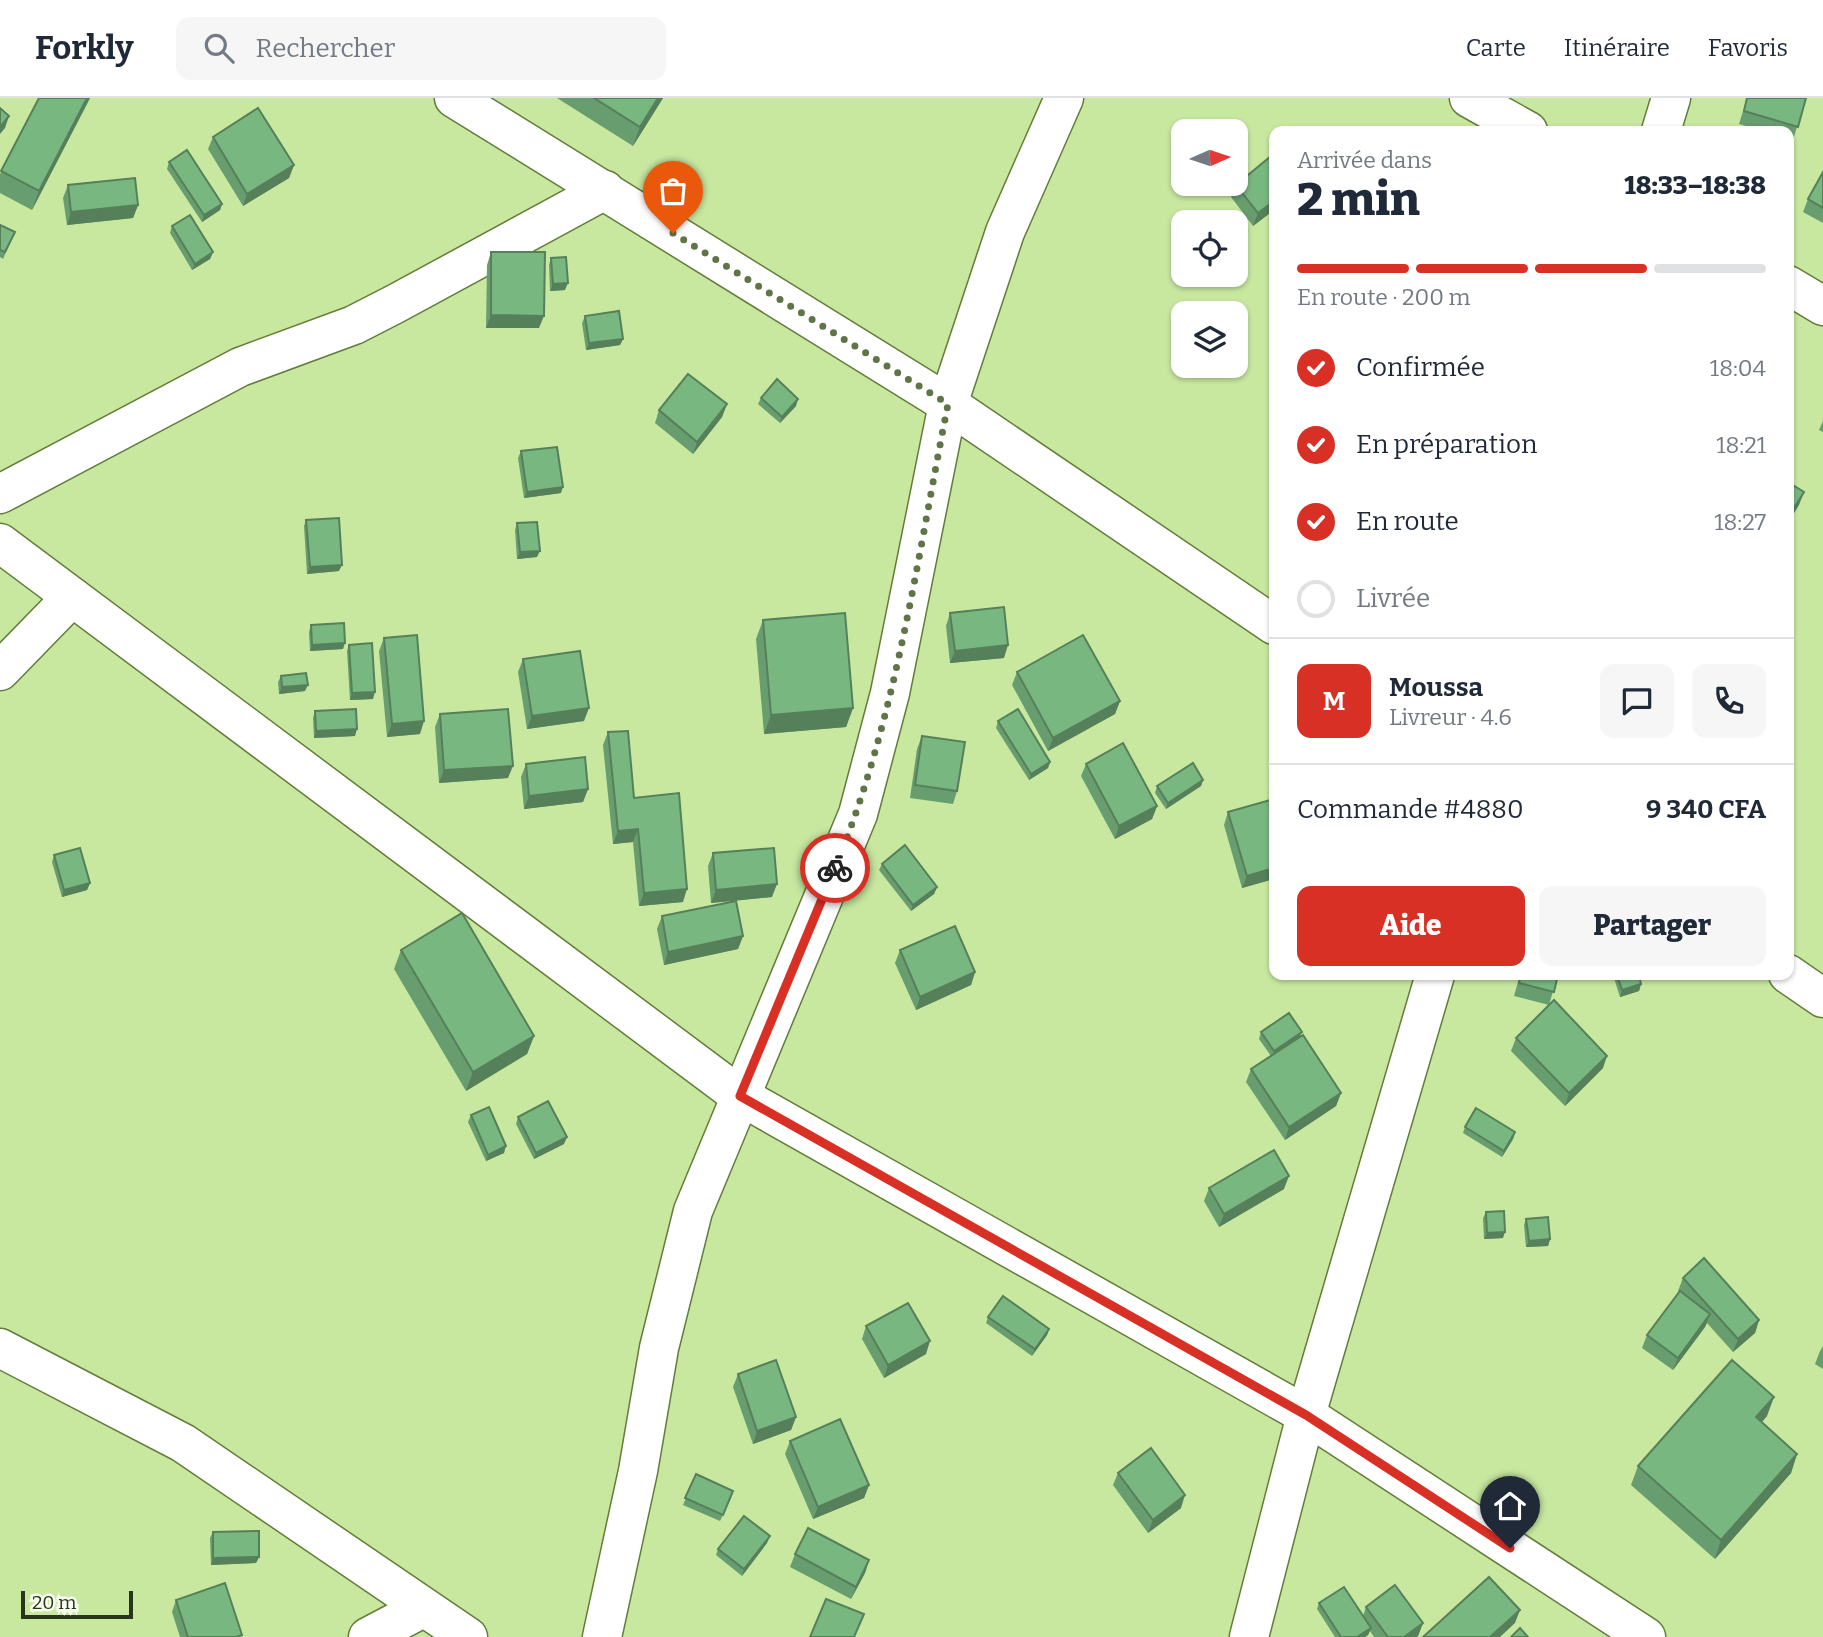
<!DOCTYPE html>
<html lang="fr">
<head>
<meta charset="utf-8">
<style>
  body { margin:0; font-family:Bitter,serif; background:#f6f6f7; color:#1f2937; height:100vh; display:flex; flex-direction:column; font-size:26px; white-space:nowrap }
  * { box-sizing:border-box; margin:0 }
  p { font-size:23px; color:#747a83 }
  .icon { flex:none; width:38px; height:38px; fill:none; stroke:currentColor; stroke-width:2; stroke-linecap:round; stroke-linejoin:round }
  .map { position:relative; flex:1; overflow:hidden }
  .side { position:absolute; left:1269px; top:28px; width:525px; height:854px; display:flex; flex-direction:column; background:#fff; border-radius:14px; box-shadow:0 2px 5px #0004 }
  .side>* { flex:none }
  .needle { width:46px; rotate:87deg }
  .fabs { position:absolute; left:1171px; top:21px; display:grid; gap:14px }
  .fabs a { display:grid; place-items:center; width:77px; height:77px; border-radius:14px; background:#fff; box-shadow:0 2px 5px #0004; font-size:35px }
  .scale { position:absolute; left:21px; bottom:18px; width:112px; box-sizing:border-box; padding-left:7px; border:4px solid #293518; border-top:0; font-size:19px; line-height:24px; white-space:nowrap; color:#293518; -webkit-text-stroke:5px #f8fff1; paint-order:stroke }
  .pin { position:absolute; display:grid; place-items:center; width:60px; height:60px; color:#fff; margin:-72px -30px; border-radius:50% 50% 50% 0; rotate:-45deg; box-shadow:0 0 7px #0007 }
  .pin .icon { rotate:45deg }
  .courier { position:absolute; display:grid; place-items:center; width:70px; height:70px; margin:-35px; border:5px solid #d93025; border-radius:50%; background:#fff; color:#222; box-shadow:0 2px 9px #0007 }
  .headline em { font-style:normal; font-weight:800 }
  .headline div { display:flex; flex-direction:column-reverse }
  .headline { display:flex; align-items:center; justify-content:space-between; height:119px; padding:0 28px }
  h1 { font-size:46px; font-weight:800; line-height:52px }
  .bar { display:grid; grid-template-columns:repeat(4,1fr); gap:10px 7px; align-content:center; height:84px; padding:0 28px }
  .bar i { height:9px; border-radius:5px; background:#e0e1e3 }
  .bar .on { background:#d93025 }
  .bar p { grid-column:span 4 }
  .line { display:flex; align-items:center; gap:18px; padding:0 28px; border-top:2px solid #e0e1e3 }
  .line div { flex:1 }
  .round { display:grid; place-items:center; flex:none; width:74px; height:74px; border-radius:14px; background:#f6f6f7 }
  ol { padding:0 28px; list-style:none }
  li { display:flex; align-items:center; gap:21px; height:77px }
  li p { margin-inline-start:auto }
  li .icon { padding:7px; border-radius:50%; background:#d93025; color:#fff; stroke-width:4 }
  li:last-child { color:#747a83 }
  li i { width:38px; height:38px; border:4px solid #e0e1e3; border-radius:50% }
  .action { display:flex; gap:14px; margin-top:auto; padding:14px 28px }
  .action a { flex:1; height:80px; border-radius:14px; background:#d93025; color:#fff; font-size:28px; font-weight:800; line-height:80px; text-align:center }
  .action a+a { background:#f6f6f7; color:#1f2937 }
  header { display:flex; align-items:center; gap:42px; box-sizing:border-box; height:98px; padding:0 35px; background:#fff; border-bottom:2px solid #e0e1e3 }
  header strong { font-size:33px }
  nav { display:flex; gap:38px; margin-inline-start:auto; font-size:24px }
  .search { width:490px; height:63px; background:#f6f6f7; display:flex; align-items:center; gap:18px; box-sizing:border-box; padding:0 24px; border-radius:14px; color:#747a83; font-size:26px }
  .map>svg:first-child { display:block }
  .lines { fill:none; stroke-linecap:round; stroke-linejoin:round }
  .street-casing { stroke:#627d39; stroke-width:41 }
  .street { stroke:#fff; stroke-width:38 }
  .wall { fill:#689d6f }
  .shaded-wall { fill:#55805a }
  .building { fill:#79b781; stroke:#55805a; stroke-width:2 }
  .done { stroke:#617448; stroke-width:7; stroke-dasharray:0 12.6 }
  .route { stroke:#d93025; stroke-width:9 }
</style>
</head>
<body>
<header>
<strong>Forkly</strong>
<div class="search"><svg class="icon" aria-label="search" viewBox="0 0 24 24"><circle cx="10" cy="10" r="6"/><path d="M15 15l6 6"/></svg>Rechercher</div>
<nav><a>Carte</a><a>Itinéraire</a><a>Favoris</a></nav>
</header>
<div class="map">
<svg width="1823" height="1539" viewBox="0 0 1823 1539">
  <rect width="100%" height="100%" fill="#c8e8a0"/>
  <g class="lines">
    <defs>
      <g id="street">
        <path d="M454,0L948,306L1274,527"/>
        <path d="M1469,0L1528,33"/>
        <path d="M1661,33L1671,0"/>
        <path d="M1788,187L1823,208"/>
        <path d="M0,396L240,269L354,227L395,206L605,92"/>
        <path d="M0,445L740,998L1306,1317L1646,1539"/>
        <path d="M0,573L72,499"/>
        <path d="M1788,876L1823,900"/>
        <path d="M0,1250L183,1345L468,1539"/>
        <path d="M368,1539L423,1510"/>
        <path d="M602,1539L638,1373L659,1250L693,1113L858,716L890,595L948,306L1005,134L1064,0"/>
        <path d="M1249,1539L1306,1317L1435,877"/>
      </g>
    </defs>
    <!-- street casing -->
    <use href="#street" class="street-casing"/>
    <!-- street -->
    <use href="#street" class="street"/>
  </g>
  <!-- wall -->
  <g class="wall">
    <path d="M39,0H90L32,112L0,95V76Z"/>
    <path d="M557,0H663L633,48Z"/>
    <path d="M1747,0H1806L1793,42L1788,40V33H1764L1739,26Z"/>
    <path d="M213,39L294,67L289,80L243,108L208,51Z"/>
    <path d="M1274,63V112L1253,128L1231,99L1236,87Z"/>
    <path d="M169,64L222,106L220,112L202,124L167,71Z"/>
    <path d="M1823,74V125L1803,114L1808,101Z"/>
    <path d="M68,87L138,107L133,120L67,127L63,100Z"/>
    <path d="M0,127L15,134L3,161L0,159Z"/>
    <path d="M172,128L213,154L210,161L192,172L170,135Z"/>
    <path d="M491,154L539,230H486L487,167Z"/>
    <path d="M551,160L565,192L550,193L549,167Z"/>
    <path d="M585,218L623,241L620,247L586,252L582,225Z"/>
    <path d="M761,300L796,308L780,325L758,306Z"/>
    <path d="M727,306L722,319L693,356L655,325L659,312Z"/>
    <path d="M1823,323V334L1819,332Z"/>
    <path d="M1274,332V344L1270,340Z"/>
    <path d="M521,353L561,395L524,400L518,360Z"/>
    <path d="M306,422L339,473L307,476L304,428Z"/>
    <path d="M517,425L537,459L517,461L515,432Z"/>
    <path d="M950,515L1004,560L950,565L946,528Z"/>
    <path d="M763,522L853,610L846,629L764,636L756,541Z"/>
    <path d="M311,527L343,551L310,553L309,534Z"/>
    <path d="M384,540L420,636L387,639L379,553Z"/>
    <path d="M349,547L373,601L350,602L347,553Z"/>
    <path d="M523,561L584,623L527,631L518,574Z"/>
    <path d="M1017,574L1120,603L1115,616L1048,653L1012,587Z"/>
    <path d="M281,578L305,593L279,596L278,584Z"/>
    <path d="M315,613L355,638L314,640L313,620Z"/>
    <path d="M440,616L508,680L439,685L435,629Z"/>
    <path d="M998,623L1050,664L1048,670L1029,682L996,630Z"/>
    <path d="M608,634L634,700L683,804L639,808L633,744L613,746L603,647Z"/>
    <path d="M922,638L957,693L953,706L910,700L917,651Z"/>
    <path d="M526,666L588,691L583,704L524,711L521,679Z"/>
    <path d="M1086,666L1157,708L1152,721L1115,741L1081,678Z"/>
    <path d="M1203,682L1201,688L1166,711L1155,695L1157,688Z"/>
    <path d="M1274,701V781L1242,790L1224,727L1228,714Z"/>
    <path d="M713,755L772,799L711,805L708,768Z"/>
    <path d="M54,757L90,785L87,792L62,799L52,764Z"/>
    <path d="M882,766L937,789L934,796L911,813L879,772Z"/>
    <path d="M662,818L743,838L738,851L664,867L657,831Z"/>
    <path d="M401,852L534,938L527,956L466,993L394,871Z"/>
    <path d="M900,852L975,874L971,887L916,912L895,865Z"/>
    <path d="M1520,877H1558L1549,907L1514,898Z"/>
    <path d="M1613,877H1639L1641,886L1639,893L1620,899Z"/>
    <path d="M1261,934L1300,939L1341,995L1336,1008L1285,1042L1246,984L1251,971L1271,958L1259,941Z"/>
    <path d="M1516,940L1603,970L1565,1008L1511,953Z"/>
    <path d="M471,1017L504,1055L486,1063L468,1024Z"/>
    <path d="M518,1019L564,1046L534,1061L516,1026Z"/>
    <path d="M1465,1029L1515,1034L1513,1041L1502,1059L1463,1035Z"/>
    <path d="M1209,1090L1284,1091L1219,1129L1204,1103Z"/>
    <path d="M1486,1114L1503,1140L1484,1141L1483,1120Z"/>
    <path d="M1526,1121L1550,1141L1548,1148L1526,1149L1524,1127Z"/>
    <path d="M1683,1180L1759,1222L1755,1235L1733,1254L1707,1225L1705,1229L1673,1272L1642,1250L1647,1237L1679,1194L1678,1193Z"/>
    <path d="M988,1219L1049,1231L1047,1237L1032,1258L986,1225Z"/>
    <path d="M866,1228L926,1256L884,1280L862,1241Z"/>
    <path d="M1823,1248V1271L1815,1266L1820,1253Z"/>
    <path d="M738,1276L796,1319L791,1332L753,1346L733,1289Z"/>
    <path d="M1767,1318L1762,1324L1797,1356L1791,1375L1715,1461L1631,1387L1638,1368Z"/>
    <path d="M790,1343L869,1387L864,1400L813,1421L785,1356Z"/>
    <path d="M1118,1375L1181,1410L1148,1435L1113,1387Z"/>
    <path d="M696,1376L731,1400L720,1423L683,1407Z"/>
    <path d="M213,1434L259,1459L256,1465L211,1467L210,1440Z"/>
    <path d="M767,1445L742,1478L716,1457L718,1451Z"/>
    <path d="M795,1456L869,1462L865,1475L851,1501L790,1469Z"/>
    <path d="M176,1502L242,1539H180L172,1514Z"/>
    <path d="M1319,1505L1363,1518L1366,1509L1423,1525L1418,1538L1417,1539H1374L1370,1533L1368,1537L1365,1539H1335L1317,1511Z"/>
  </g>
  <!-- shaded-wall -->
  <g class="shaded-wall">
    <path d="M87,0H90L32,112L39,93Z"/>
    <path d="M658,0H663L633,48L640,29Z"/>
    <path d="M9,18L5,30L0,36V29Z"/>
    <path d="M294,67L289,80L243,108L247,96Z"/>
    <path d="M1274,103V112L1253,128L1258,115Z"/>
    <path d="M222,106L220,112L202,124L204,117Z"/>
    <path d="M138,107L133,120L67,127L71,114Z"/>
    <path d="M213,154L210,161L192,172L195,166Z"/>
    <path d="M568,185L565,192L550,193L553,186Z"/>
    <path d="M491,217L544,218L539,230H486Z"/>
    <path d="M623,241L620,247L586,252L589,245Z"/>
    <path d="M798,301L796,308L780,325L782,319Z"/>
    <path d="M727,306L722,319L693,356L697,344Z"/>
    <path d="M563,389L561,395L524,400L527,394Z"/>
    <path d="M1804,394L1799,407L1788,425V420Z"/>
    <path d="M540,453L537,459L517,461L520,454Z"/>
    <path d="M342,467L339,473L307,476L310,469Z"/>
    <path d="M345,545L343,551L310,553L312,547Z"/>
    <path d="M1008,547L1004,560L950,565L955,553Z"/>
    <path d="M308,587L305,593L279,596L282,589Z"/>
    <path d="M375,594L373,601L350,602L352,595Z"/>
    <path d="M1120,603L1115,616L1048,653L1053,640Z"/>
    <path d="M589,610L584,623L527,631L532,618Z"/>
    <path d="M853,610L846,629L764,636L771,617Z"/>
    <path d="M424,623L420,636L387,639L392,626Z"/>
    <path d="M357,631L355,638L314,640L316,633Z"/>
    <path d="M1050,664L1048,670L1029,682L1031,676Z"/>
    <path d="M513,668L508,680L439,685L444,672Z"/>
    <path d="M1203,682L1201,688L1166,711L1168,705Z"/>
    <path d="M588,691L583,704L524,711L529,698Z"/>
    <path d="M1157,708L1152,721L1115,741L1119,728Z"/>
    <path d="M638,731L633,744L613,746L618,733Z"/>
    <path d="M1274,770V781L1242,790L1247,778Z"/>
    <path d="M90,785L87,792L62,799L64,792Z"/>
    <path d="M777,786L772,799L711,805L716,792Z"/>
    <path d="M937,789L934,796L911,813L913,807Z"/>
    <path d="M687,791L683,804L639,808L644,795Z"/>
    <path d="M743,838L738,851L664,867L668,854Z"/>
    <path d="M975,874L971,887L916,912L920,899Z"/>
    <path d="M1641,886L1639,893L1620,899L1622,892Z"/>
    <path d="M1302,934L1299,940L1272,960L1274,953Z"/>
    <path d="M534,938L527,956L466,993L473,974Z"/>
    <path d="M1607,958L1603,970L1565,1008L1569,995Z"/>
    <path d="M1341,995L1336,1008L1285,1042L1289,1029Z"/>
    <path d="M1515,1034L1513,1041L1502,1059L1504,1053Z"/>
    <path d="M567,1039L564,1046L534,1061L536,1055Z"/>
    <path d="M506,1048L504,1055L486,1063L488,1057Z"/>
    <path d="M1289,1078L1284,1091L1219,1129L1224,1116Z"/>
    <path d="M1505,1134L1503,1140L1484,1141L1487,1135Z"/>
    <path d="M1550,1141L1548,1148L1526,1149L1529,1143Z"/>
    <path d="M1710,1216L1705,1229L1673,1272L1678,1260Z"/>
    <path d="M1759,1222L1755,1235L1733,1254L1738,1241Z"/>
    <path d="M1049,1231L1047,1237L1032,1258L1035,1251Z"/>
    <path d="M930,1243L926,1256L884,1280L888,1267Z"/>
    <path d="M1774,1299L1767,1318L1749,1338L1756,1319Z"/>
    <path d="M796,1319L791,1332L753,1346L757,1333Z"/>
    <path d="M1797,1356L1791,1375L1715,1461L1721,1442Z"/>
    <path d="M869,1387L864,1400L813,1421L818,1409Z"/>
    <path d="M1185,1397L1181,1410L1148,1435L1153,1422Z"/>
    <path d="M770,1438L767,1445L742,1478L744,1471Z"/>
    <path d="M259,1459L256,1465L211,1467L213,1460Z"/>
    <path d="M869,1462L865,1475L851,1501L856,1489Z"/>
    <path d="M1520,1512L1515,1525L1500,1539H1490Z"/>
    <path d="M1423,1525L1418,1538L1417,1539H1404Z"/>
    <path d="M1371,1530L1368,1537L1365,1539H1357Z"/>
  </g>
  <!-- building -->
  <g class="building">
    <path d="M39,0H87L39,93L1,73Z"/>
    <path d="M594,0H658L640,29Z"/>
    <path d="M1747,0H1806L1798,29L1744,13Z"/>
    <path d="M0,10L9,18L0,29Z"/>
    <path d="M258,10L294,67L247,96L213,39Z"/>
    <path d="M187,52L222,106L204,117L169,64Z"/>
    <path d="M1271,58L1274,63V103L1258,115L1236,87Z"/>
    <path d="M1823,74V110L1808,101Z"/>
    <path d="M135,80L138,107L71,114L68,87Z"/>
    <path d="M190,117L213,154L195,166L172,128Z"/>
    <path d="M0,127L15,134L5,154L0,152Z"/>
    <path d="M491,154H545L544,218L491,217Z"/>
    <path d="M566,159L568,185L553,186L551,160Z"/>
    <path d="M619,213L623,241L589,245L585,218Z"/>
    <path d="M688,276L727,306L697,344L659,312Z"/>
    <path d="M777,281L798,301L782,319L761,300Z"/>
    <path d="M557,349L563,389L527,394L521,353Z"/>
    <path d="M1788,384L1804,394L1788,420Z"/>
    <path d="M339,420L342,467L310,469L306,422Z"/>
    <path d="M537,424L540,453L520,454L517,425Z"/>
    <path d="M1004,509L1008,547L955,553L950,515Z"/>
    <path d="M845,515L853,610L771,617L763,522Z"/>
    <path d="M344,525L345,545L312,547L311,527Z"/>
    <path d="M417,537L424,623L392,626L384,540Z"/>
    <path d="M1083,537L1120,603L1053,640L1017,574Z"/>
    <path d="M372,545L375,594L352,595L349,547Z"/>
    <path d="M580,553L589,610L532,618L523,561Z"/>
    <path d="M306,575L308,587L282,589L281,578Z"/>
    <path d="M356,611L357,631L316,633L315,613Z"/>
    <path d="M508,611L513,668L444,672L440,616Z"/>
    <path d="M1018,611L1050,664L1031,676L998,623Z"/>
    <path d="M628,633L634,700L679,695L687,791L644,795L638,731L618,733L608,634Z"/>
    <path d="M922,638L965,644L957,693L915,687Z"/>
    <path d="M1123,645L1157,708L1119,728L1086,666Z"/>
    <path d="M585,659L588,691L529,698L526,666Z"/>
    <path d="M1193,665L1203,682L1168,705L1157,688Z"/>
    <path d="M1274,701V770L1247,778L1228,714Z"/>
    <path d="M905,747L937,789L913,807L882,766Z"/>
    <path d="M80,750L90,785L64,792L54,757Z"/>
    <path d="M774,750L777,786L716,792L713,755Z"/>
    <path d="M736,803L743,838L668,854L662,818Z"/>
    <path d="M462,815L534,938L473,974L401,852Z"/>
    <path d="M955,828L975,874L920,899L900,852Z"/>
    <path d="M1521,877H1558L1554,894L1519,885Z"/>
    <path d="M1617,877H1639L1641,886L1622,892Z"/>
    <path d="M1554,902L1607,958L1569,995L1516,940Z"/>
    <path d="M1289,915L1302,934L1274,953L1261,934Z"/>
    <path d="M1303,937L1341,995L1289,1029L1251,971Z"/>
    <path d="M548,1003L567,1039L536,1055L518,1019Z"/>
    <path d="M489,1009L506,1048L488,1057L471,1017Z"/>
    <path d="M1476,1010L1515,1034L1504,1053L1465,1029Z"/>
    <path d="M1274,1052L1289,1078L1224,1116L1209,1090Z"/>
    <path d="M1504,1113L1505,1134L1487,1135L1486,1114Z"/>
    <path d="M1548,1119L1550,1141L1529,1143L1526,1121Z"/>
    <path d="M1704,1160L1759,1222L1738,1241L1683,1180Z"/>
    <path d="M1680,1193L1710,1216L1678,1260L1647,1237Z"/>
    <path d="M1003,1198L1049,1231L1035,1251L988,1219Z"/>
    <path d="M908,1205L930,1243L888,1267L866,1228Z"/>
    <path d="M776,1262L796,1319L757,1333L738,1276Z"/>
    <path d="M1732,1262L1774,1299L1756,1319L1797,1356L1721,1442L1638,1368Z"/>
    <path d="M840,1321L869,1387L818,1409L790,1343Z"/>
    <path d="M1151,1350L1185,1397L1153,1422L1118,1375Z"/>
    <path d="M696,1376L733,1393L723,1417L685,1400Z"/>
    <path d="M744,1418L770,1438L744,1471L718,1451Z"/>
    <path d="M808,1430L869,1462L856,1489L795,1456Z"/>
    <path d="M259,1433V1459L213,1460V1434Z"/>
    <path d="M1489,1479L1520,1512L1490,1539H1423Z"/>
    <path d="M225,1485L242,1537L236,1539H188L176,1502Z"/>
    <path d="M1395,1487L1423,1525L1404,1539H1388L1366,1509Z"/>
    <path d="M1344,1489L1371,1530L1357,1539H1341L1319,1505Z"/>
    <path d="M826,1501L864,1516L854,1539H810Z"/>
    <path d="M1520,1530L1528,1539H1511Z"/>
  </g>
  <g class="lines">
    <!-- done -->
    <path class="done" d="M673,135L948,306C917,461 896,623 835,770"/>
    <!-- route -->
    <path class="route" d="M835,770L740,998L1306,1317L1510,1450"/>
  </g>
</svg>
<div class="fabs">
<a><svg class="needle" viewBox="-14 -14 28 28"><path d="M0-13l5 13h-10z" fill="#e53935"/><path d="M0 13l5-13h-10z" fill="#747a83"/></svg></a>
<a><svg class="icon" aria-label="locate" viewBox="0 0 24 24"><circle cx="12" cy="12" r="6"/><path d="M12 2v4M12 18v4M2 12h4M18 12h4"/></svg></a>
<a><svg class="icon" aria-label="layers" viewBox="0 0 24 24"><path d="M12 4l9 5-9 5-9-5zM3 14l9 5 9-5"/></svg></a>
</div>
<div class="scale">20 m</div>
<div class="pin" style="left:673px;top:135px;background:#ea580c"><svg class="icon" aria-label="bag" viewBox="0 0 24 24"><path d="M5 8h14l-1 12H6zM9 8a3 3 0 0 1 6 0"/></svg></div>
<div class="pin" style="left:1510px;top:1450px;background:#1f2937"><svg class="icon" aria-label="home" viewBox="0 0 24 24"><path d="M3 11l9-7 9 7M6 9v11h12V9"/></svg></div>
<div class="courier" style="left:835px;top:770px"><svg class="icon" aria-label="bike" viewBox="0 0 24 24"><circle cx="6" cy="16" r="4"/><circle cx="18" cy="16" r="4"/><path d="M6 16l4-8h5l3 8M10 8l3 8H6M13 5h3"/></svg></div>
<section class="side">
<div class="headline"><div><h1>2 min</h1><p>Arrivée dans</p></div><em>18:33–18:38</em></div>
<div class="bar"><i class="on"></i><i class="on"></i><i class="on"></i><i></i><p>En route · 200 m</p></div>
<ol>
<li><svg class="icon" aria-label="check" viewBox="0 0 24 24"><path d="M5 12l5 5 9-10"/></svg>Confirmée<p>18:04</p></li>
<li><svg class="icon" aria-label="check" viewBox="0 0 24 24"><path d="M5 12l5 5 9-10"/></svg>En préparation<p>18:21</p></li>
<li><svg class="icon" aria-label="check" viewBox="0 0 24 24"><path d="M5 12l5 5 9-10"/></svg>En route<p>18:27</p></li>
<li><i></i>Livrée</li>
</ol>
<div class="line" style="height:126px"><b class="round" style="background:#d93025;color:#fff">M</b><div><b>Moussa</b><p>Livreur · 4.6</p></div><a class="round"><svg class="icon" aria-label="chat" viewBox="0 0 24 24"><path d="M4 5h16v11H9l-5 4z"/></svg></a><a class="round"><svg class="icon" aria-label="phone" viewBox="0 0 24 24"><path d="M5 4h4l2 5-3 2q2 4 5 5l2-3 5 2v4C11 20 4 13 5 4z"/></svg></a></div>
<div class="line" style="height:91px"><div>Commande #4880</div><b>9 340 CFA</b></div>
<div class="action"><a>Aide</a><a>Partager</a></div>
</section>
</div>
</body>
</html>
